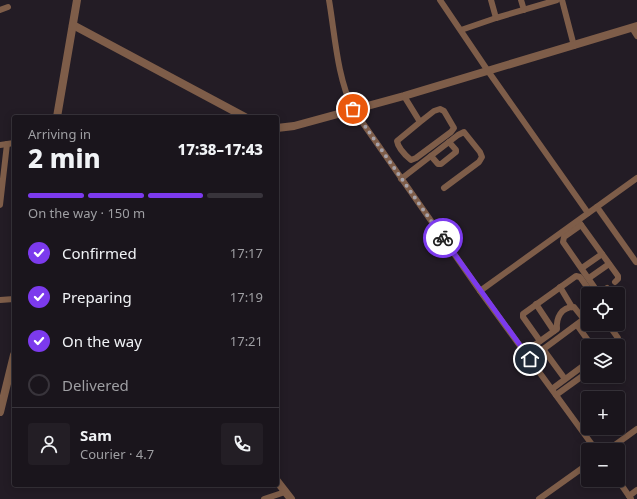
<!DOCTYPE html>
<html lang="en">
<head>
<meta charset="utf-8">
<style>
  body { margin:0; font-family:"Noto Sans",sans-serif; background:#231e25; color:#f1f3f6; height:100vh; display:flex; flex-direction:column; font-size:15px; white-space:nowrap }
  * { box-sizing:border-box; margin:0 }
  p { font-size:13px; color:#9f9fa3 }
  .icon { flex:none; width:22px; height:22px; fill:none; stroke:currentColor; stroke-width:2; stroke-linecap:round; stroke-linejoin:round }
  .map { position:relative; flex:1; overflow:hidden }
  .details { position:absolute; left:12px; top:115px; width:267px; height:372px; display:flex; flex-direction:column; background:#1a151c; border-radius:4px; box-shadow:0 2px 10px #0003,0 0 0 1px #38343b }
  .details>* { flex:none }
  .fabs { position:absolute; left:581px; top:287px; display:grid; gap:8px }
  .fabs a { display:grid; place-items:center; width:44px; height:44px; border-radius:4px; background:#1a151c; box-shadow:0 2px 10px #0003,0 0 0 1px #38343b; font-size:20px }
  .pin { position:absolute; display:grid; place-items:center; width:34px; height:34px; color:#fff; margin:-17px; border:2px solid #fff; border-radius:50%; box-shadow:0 1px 4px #0007 }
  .courier { position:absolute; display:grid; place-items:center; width:40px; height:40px; margin:-20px; border:3px solid #7c3aed; border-radius:50%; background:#fff; color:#222; box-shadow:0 1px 5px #0007 }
  .head em { font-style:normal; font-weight:800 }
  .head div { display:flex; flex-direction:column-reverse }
  .head { display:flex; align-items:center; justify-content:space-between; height:68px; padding:0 16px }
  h1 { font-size:26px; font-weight:800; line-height:30px }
  .bar { display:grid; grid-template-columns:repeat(4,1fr); gap:6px 4px; align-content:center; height:48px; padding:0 16px }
  .bar i { height:5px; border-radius:3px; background:#38343b }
  .bar .active { background:#7c3aed }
  .bar p { grid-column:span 4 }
  .line { display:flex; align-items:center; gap:10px; padding:0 16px; border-top:1px solid #38343b }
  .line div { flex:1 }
  .round { display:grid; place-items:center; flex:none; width:42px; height:42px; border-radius:4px; background:#231e25 }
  ol { padding:0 16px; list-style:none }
  li { display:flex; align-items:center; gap:12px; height:44px }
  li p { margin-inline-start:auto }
  li .icon { padding:4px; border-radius:50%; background:#7c3aed; color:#fff; stroke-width:4 }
  li:last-child { color:#9f9fa3 }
  li i { width:22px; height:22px; border:2px solid #38343b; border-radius:50% }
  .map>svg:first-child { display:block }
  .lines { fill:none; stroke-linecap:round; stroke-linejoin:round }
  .minor { stroke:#7e5d49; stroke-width:6 }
  .tertiary { stroke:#7e5d49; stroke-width:8 }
  .done { stroke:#a6a1a8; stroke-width:4; stroke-dasharray:0 7.2 }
  .route { stroke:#7c3aed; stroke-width:5 }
</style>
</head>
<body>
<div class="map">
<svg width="637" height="499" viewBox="0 0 637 499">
  <rect width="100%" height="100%" fill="#231c25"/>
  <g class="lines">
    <!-- minor -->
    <g class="minor">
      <path d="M329,0C335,35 337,77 353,109L480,291L596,450"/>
      <path d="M440,0L488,71L588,213"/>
      <path d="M491,0L496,18L557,0"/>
      <path d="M521,0L524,10"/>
      <path d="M562,0L574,46"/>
      <path d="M0,10L8,7"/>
      <path d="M632,28L637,36"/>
      <path d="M461,30L496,18"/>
      <path d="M404,96L420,122L434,111L440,109L444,111L454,128L451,132L416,158L411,160C405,155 398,148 397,141L420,122"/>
      <path d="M0,145L14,143"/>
      <path d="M431,156L438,164H441L456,152V150L449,142"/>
      <path d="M401,179L458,135L464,132L480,152L482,157L479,162L444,188"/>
      <path d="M0,205L7,144"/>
      <path d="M597,207L636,262"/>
      <path d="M579,222L618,276V279L615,282"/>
      <path d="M581,225L564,237L563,242L597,291L600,292L607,288"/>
      <path d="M582,268L602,254"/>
      <path d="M589,278L609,264"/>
      <path d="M560,287L572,307"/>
      <path d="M480,291L637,178"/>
      <path d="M0,300L14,299"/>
      <path d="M536,304L554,331"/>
      <path d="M608,324L618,338L616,341L609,346"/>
      <path d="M577,325L592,346"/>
      <path d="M540,341L523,317V314L576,276L580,277L592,294"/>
      <path d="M543,349L565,379"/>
      <path d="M525,352L557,329C556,318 561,307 574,307L582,317L588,313"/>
      <path d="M530,359L588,316"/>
      <path d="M552,389L587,363"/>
      <path d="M556,395L588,372"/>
      <path d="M608,450L637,429"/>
      <path d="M618,480L631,499"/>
      <path d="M629,496L637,490"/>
      <path d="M264,499L285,492"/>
      <path d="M539,499L588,464"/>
    </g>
    <!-- tertiary -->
    <g class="tertiary">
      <path d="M73,25L245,117"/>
      <path d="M57,117L77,0"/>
      <path d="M277,128L294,126L404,96L637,26"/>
      <path d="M0,412L14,355"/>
      <path d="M277,481L291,499"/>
    </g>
  </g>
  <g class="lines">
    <!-- done -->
    <path class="done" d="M353,109L443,238"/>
    <!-- route -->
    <path class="route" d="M443,238L530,359"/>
  </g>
</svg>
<div class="fabs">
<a><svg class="icon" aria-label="locate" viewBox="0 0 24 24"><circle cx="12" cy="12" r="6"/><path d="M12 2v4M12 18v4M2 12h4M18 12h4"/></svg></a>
<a><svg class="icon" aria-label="layers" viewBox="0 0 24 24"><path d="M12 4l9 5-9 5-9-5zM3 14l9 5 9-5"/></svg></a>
<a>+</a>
<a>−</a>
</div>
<div class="pin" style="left:353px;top:109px;background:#ea580c"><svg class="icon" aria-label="bag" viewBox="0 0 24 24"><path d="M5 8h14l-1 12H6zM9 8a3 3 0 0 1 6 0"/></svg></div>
<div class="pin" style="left:530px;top:359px;background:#1f2937"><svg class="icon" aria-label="home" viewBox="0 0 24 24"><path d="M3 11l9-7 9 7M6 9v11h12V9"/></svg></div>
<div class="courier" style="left:443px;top:238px"><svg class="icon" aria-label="bike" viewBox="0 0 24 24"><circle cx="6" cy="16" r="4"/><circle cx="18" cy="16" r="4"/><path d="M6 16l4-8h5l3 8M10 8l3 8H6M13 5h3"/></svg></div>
<section class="details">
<div class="head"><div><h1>2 min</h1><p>Arriving in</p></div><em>17:38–17:43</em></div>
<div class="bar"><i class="active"></i><i class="active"></i><i class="active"></i><i></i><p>On the way · 150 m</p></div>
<ol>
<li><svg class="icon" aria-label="check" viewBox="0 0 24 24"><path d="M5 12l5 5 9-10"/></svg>Confirmed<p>17:17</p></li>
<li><svg class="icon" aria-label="check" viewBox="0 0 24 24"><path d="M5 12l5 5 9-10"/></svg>Preparing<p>17:19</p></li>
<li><svg class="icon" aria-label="check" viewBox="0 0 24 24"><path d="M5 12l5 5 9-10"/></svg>On the way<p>17:21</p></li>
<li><i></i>Delivered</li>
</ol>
<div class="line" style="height:72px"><a class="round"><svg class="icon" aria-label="person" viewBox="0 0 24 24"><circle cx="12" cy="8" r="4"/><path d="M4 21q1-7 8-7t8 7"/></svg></a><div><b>Sam</b><p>Courier · 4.7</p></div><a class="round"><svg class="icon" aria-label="phone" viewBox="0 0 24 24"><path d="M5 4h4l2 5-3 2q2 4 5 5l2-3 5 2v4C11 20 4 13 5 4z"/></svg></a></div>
</section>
</div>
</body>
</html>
